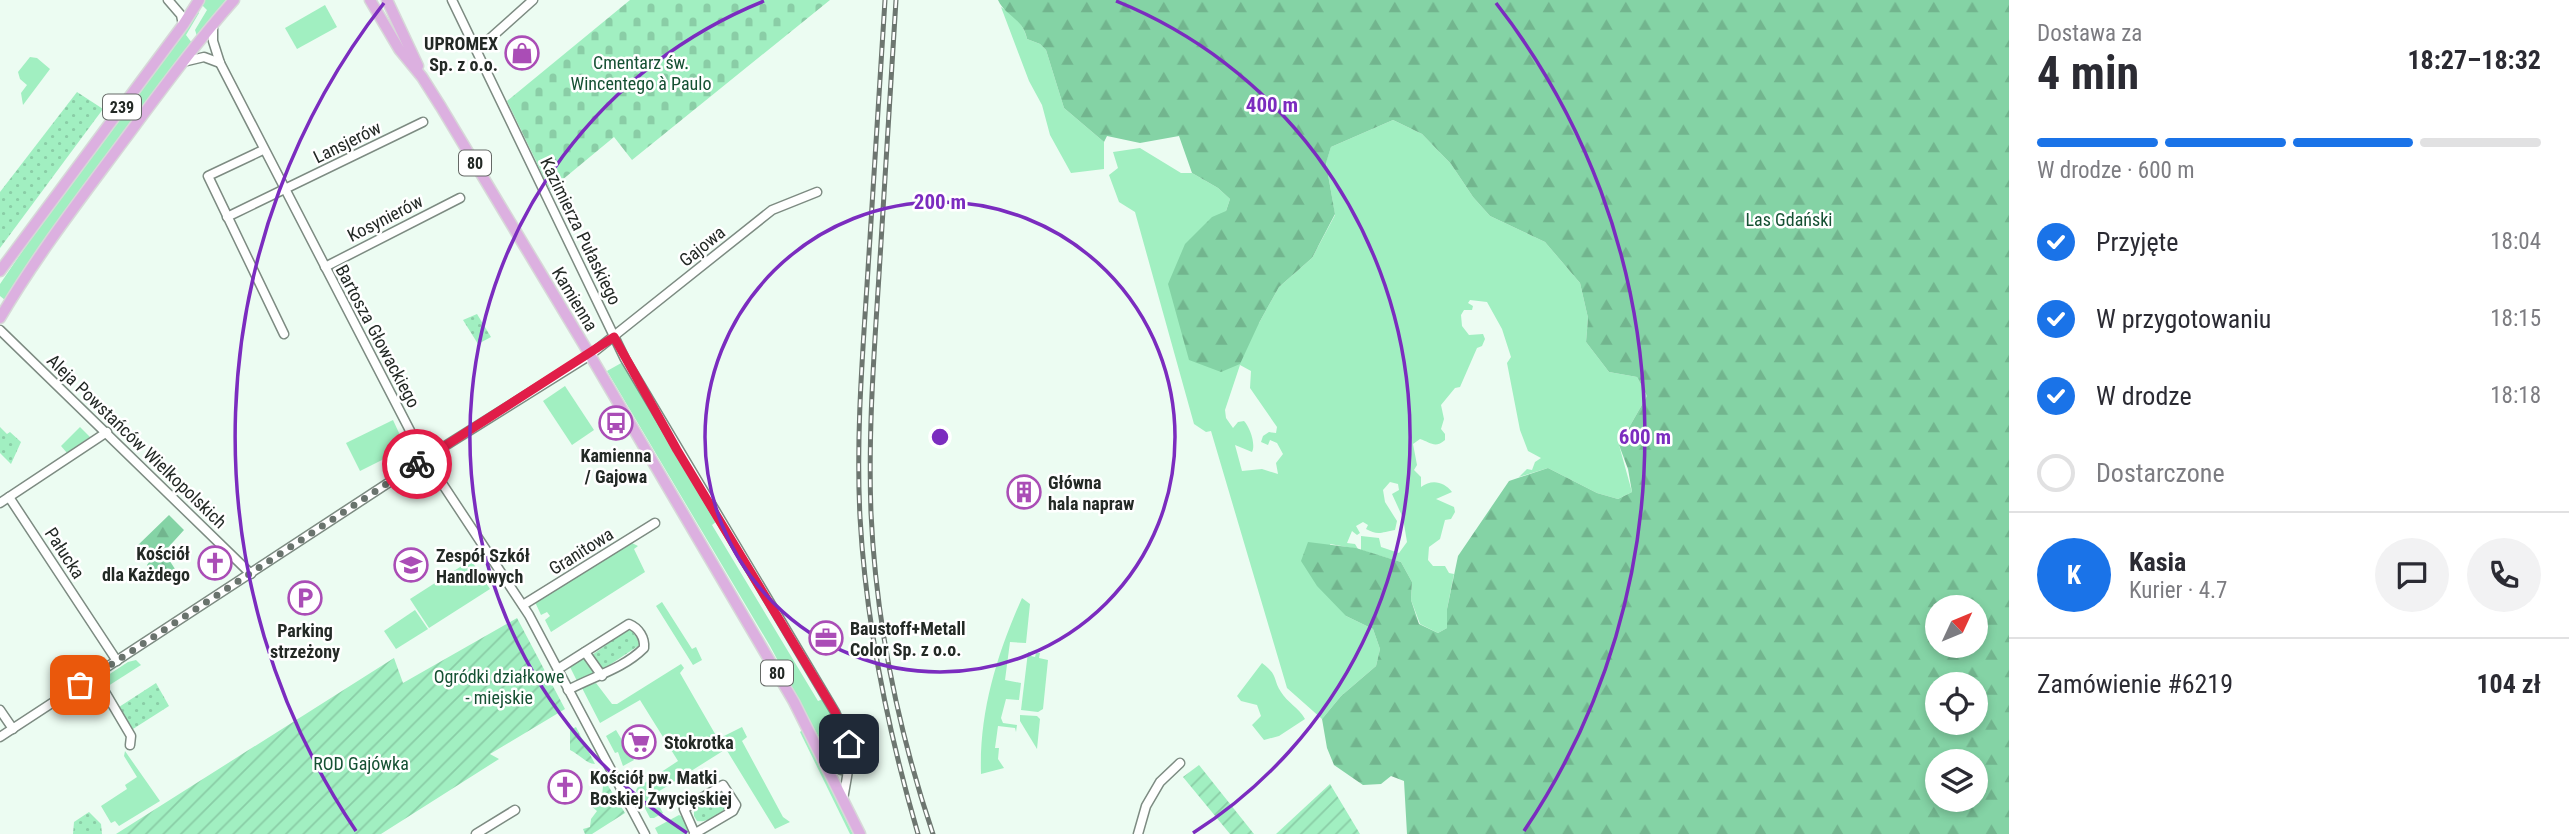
<!DOCTYPE html>
<html lang="pl">
<head>
<meta charset="utf-8">
<style>
  body { margin:0; font-family:"Roboto Condensed",sans-serif; background:#f2f2f3; color:#2b2b33; height:100vh; display:flex; flex-direction:column; font-size:26px; white-space:nowrap }
  * { box-sizing:border-box; margin:0 }
  p { font-size:23px; color:#7c7c81 }
  .icon { flex:none; width:38px; height:38px; fill:none; stroke:currentColor; stroke-width:2; stroke-linecap:round; stroke-linejoin:round }
  .map { position:relative; flex:1; overflow:hidden }
  .panel { display:flex; flex-direction:column; background:#fff; width:560px }
  .panel>* { flex:none }
  .needle { width:46px; rotate:46deg }
  .buttons { position:absolute; left:1925px; top:595px; display:grid; gap:14px }
  .buttons a { display:grid; place-items:center; width:63px; height:63px; border-radius:50%; background:#fff; box-shadow:0 4px 10px #0003; font-size:35px }
  .pin { position:absolute; display:grid; place-items:center; width:60px; height:60px; color:#fff; margin:-30px; border-radius:14px; box-shadow:0 4px 10px #0006 }
  .courier { position:absolute; display:grid; place-items:center; width:70px; height:70px; margin:-35px; border:5px solid #e11d48; border-radius:50%; background:#fff; color:#222; box-shadow:0 2px 9px #0007 }
  .headline em { font-style:normal; font-weight:700 }
  .headline div { display:flex; flex-direction:column-reverse }
  .headline { display:flex; align-items:center; justify-content:space-between; height:119px; padding:0 28px }
  h1 { font-size:46px; font-weight:700; line-height:52px }
  .bar { display:grid; grid-template-columns:repeat(4,1fr); gap:10px 7px; align-content:center; height:84px; padding:0 28px }
  .bar i { height:9px; border-radius:5px; background:#e1e1e2 }
  .bar .on { background:#1a73e8 }
  .bar p { grid-column:span 4 }
  .line { display:flex; align-items:center; gap:18px; padding:0 28px; border-top:2px solid #e1e1e2 }
  .line div { flex:1 }
  .round { display:grid; place-items:center; flex:none; width:74px; height:74px; border-radius:37px; background:#f2f2f3 }
  ol { padding:0 28px; list-style:none }
  li { display:flex; align-items:center; gap:21px; height:77px }
  li p { margin-inline-start:auto }
  li .icon { padding:7px; border-radius:50%; background:#1a73e8; color:#fff; stroke-width:4 }
  li:last-child { color:#7c7c81 }
  li i { width:38px; height:38px; border:4px solid #e1e1e2; border-radius:50% }
  main { display:flex; flex:1; min-height:0 }
  .map>svg:first-child { display:block }
  .grass { fill:#a1efc1; fill-rule:evenodd }
  .forest { fill:url(#forest-firs); fill-rule:evenodd }
  .cemetery { fill:url(#cemetery-stones) }
  .park { fill:url(#park-dots) }
  .garden { fill:url(#garden-furrows) }
  .lines { fill:none; stroke-linecap:round; stroke-linejoin:round }
  .minor-casing { stroke:#7d8b82; stroke-width:11 }
  .major-casing { stroke:#d7d8d8; stroke-width:13 }
  .minor { stroke:#fff; stroke-width:8 }
  .major { stroke:#dcb0e0; stroke-width:10 }
  .rail-casing { stroke:#6d7670; stroke-width:5 }
  .rail { stroke:#fff; stroke-width:2.5; stroke-dasharray:8; stroke-linecap:butt }
  .done { stroke:#69736d; stroke-width:7; stroke-dasharray:0 12.6 }
  .route { stroke:#e11d48; stroke-width:9 }
  .ring { fill:none; stroke:#7b2cbf; stroke-width:3.5 }
  .labels { text-anchor:middle; dominant-baseline:central; stroke-width:5; stroke-linejoin:round; paint-order:stroke }
  .shield { fill:#fff; stroke:#656966; stroke-width:2 }
  .shield-label { font-size:16px; font-weight:bold; fill:#232925 }
  .poi-label { font-size:18px; font-weight:bold; fill:#232925; stroke:#fff; text-anchor:start }
  .park-label { font-size:18px; fill:#155133; stroke:#fff }
  .street-label { font-size:18px; fill:#232925; stroke:#fff }
  .centre { fill:#7b2cbf; stroke:#fff; stroke-width:3.5 }
  .ring-label { font-size:21px; text-anchor:middle; font-weight:bold; fill:#7b2cbf; stroke:#fff; stroke-width:5; stroke-linejoin:round; paint-order:stroke }
</style>
</head>
<body>
<main>
<div class="map">
<svg width="2009" height="834" viewBox="0 0 2009 834">
  <defs>
    <pattern id="forest-firs" width="22" height="20" patternUnits="userSpaceOnUse" patternTransform="scale(1.75)"><rect width="22" height="20" fill="#84d3a5"/><path d="M5 1l3.5 6h-7zM16 11l3.5 6h-7z" fill="#72b58e"/></pattern>
    <pattern id="cemetery-stones" width="16" height="16" patternUnits="userSpaceOnUse" patternTransform="scale(1.75)"><rect width="16" height="16" fill="#a1efc1"/><path d="M2 7V4a2 2 0 0 1 4 0v3zM10 15v-3a2 2 0 0 1 4 0v3z" fill="#8acda6"/></pattern>
    <pattern id="park-dots" width="8" height="8" patternUnits="userSpaceOnUse" patternTransform="scale(1.75)"><rect width="8" height="8" fill="#a1efc1"/><path d="M2 2h.1M6 6h.1" fill="none" stroke="#8acda6" stroke-width="1.8" stroke-linecap="round"/></pattern>
    <pattern id="garden-furrows" width="10" height="10" patternUnits="userSpaceOnUse" patternTransform="scale(1.75)"><rect width="10" height="10" fill="#a1efc1"/><path d="M-1 1l2-2M0 10L10 0M9 11l2-2" fill="none" stroke="#8acda6"/></pattern>
  </defs>
  <rect width="100%" height="100%" fill="#ecfcf2"/>
  <!-- grass -->
  <g class="grass">
    <path d="M204,0H226L197,36L195,30L207,10L202,5Z"/>
    <path d="M325,5L337,27L297,49L285,28Z"/>
    <path d="M1001,7C1014,15 1024,25 1027,39L1040,44L1046,50L1064,108L1104,142V169L1071,173L1050,135L1042,105L1029,81Z"/>
    <path d="M198,12L199,13L186,35L192,43L41,245L5,300L0,296V284L47,215Z"/>
    <path d="M30,57L37,58L50,69L23,105L21,93L27,85L20,79L18,72Z"/>
    <path d="M1393,120L1422,134L1451,164L1473,197L1490,216L1545,242L1580,283L1588,318L1586,342L1609,372L1637,377L1647,396L1619,445L1632,492L1618,499L1597,493L1548,468L1519,477L1527,469L1532,470L1535,462L1541,458L1528,451L1520,430L1507,363L1511,357L1502,329L1487,302L1470,300L1468,303L1473,306L1472,310H1464L1461,315L1462,326L1469,335L1483,334L1485,339L1482,346L1477,348L1460,387L1455,388L1441,405L1444,419L1441,429L1445,434V440C1435,449 1430,442 1420,439L1413,444L1417,465L1414,470L1421,477V487C1431,479 1444,481 1452,492L1436,499L1454,507L1455,512L1451,519L1445,520L1440,539L1429,547L1428,560L1433,566H1445L1449,573L1454,574L1447,609V628L1438,633L1420,624L1411,600L1412,582L1401,562L1361,550V536L1379,538L1381,547L1399,553L1407,542L1403,518L1392,494L1399,490L1398,484L1390,482L1383,490L1385,502L1397,521L1395,530C1382,532 1378,536 1366,529L1368,525L1363,522L1356,526L1360,533L1357,535L1352,531L1347,543L1355,544L1358,549L1330,544L1346,616L1373,629L1380,649L1376,666L1341,696L1322,719L1287,688L1211,431L1206,432L1194,424L1135,212L1119,202L1109,175L1118,168L1113,152L1140,148L1181,173H1192L1218,188L1230,199L1226,211L1259,323L1279,287L1312,258L1335,215L1326,162L1331,147ZM1240,365L1251,371L1250,388L1277,427L1276,433L1269,432L1263,436L1261,442L1268,445L1270,440L1277,443L1283,454L1276,463L1278,474L1262,469L1242,471L1235,445L1252,452C1256,445 1250,427 1244,421L1238,422L1233,428L1226,418L1225,410Z"/>
    <path d="M623,362L717,521L712,525L818,701L823,699C833,717 853,743 843,764L832,762L770,646L607,371Z"/>
    <path d="M565,386L594,430L572,445L543,401Z"/>
    <path d="M393,420L406,448L360,471L346,443Z"/>
    <path d="M80,427L90,437L67,453L61,446Z"/>
    <path d="M632,543L638,546L634,549L645,572L551,632L545,620L550,616L547,612L541,615L535,602Z"/>
    <path d="M471,560L490,589L429,628L410,599Z"/>
    <path d="M1022,598L1030,604L1026,643L1010,642L1005,680L1021,683L1019,700L1006,699L1001,718L1003,723L1017,725L1016,732L1015,728L998,726L995,748H999L998,759L1004,768L981,774C979,712 997,654 1022,598Z"/>
    <path d="M662,602L692,649L696,647L702,660L693,665L656,606Z"/>
    <path d="M415,610L428,629L396,649L384,631Z"/>
    <path d="M1028,652H1031V656L1035,657L1036,653H1040L1039,658L1048,660L1043,709L1038,712L1021,710Z"/>
    <path d="M585,656L595,674L577,681L570,667Z"/>
    <path d="M136,660L141,665L105,688L101,681L102,679L128,662Z"/>
    <path d="M1262,663C1279,676 1272,678 1281,692C1287,702 1299,708 1305,719L1279,736L1264,740L1252,725L1261,716L1257,705L1241,701L1237,696Z"/>
    <path d="M681,664L684,668L680,673L718,739L742,727L747,737L742,741L783,817L790,822L775,829L726,749L653,795L663,813L654,818H650L636,791L637,788L678,761L640,700L600,723L582,688L596,683L612,704H617Z"/>
    <path d="M1020,715L1037,716L1040,719L1037,749L1020,721Z"/>
    <path d="M616,730L634,760L623,766L618,752L615,753L606,736Z"/>
    <path d="M802,730L853,834H850L800,732Z"/>
    <path d="M125,751L160,801L119,826L115,821L111,823L101,806L127,789L125,785L137,777L124,756Z"/>
    <path d="M679,815L683,817L690,830L687,834H658L655,828Z"/>
  </g>
  <!-- forest -->
  <g class="forest">
    <path d="M998,0H2009V834H1407L1404,781L1391,776L1381,784L1363,785L1334,765L1327,748L1322,719L1341,696L1376,666L1380,649L1373,629L1346,616L1317,586L1301,561L1308,542L1356,548L1401,562L1412,582L1411,600L1419,624L1438,633L1447,628V609L1458,556L1509,481L1548,468L1597,493L1618,499L1632,492L1628,469L1619,445L1647,396L1637,377L1609,372L1586,342L1588,318L1580,283L1545,242L1490,216L1473,197L1451,164L1422,134L1393,120L1331,147L1326,163L1335,214L1312,258L1279,287L1259,323L1240,364L1221,372L1189,360L1168,284L1185,244L1212,217L1226,211L1230,199L1218,188L1192,173L1179,136L1140,143L1107,136L1104,142L1064,108L1046,50L1040,44L1027,39C1023,18 1005,16 998,0ZM1937,607H1976V646H1937ZM1937,684H1976V723H1937ZM1937,761H1976V800H1937Z"/>
    <path d="M169,515L184,530L164,552L175,569L158,581L147,565L150,561L137,546Z"/>
  </g>
  <!-- cemetery -->
  <path class="cemetery" d="M630,0H830L632,160L614,137L550,190L507,101Z"/>
  <!-- park -->
  <g class="park">
    <path d="M77,92L103,109L0,248V192Z"/>
    <path d="M477,314L491,337L478,344L463,320Z"/>
    <path d="M0,427L7,434L10,432L21,442L11,464L0,453Z"/>
    <path d="M630,628L641,644L602,670L592,655Z"/>
    <path d="M156,683L169,706L133,729L119,707Z"/>
    <path d="M721,793L727,795L729,800C726,813 709,823 697,821L694,816V806L714,794Z"/>
    <path d="M89,812L101,824L102,834H73L74,822Z"/>
  </g>
  <!-- garden -->
  <g class="garden">
    <path d="M517,618L565,709L490,754L499,759L381,834H116L394,658L403,683Z"/>
    <path d="M576,727L595,764C587,764 579,754 570,750V730Z"/>
    <path d="M1199,765L1254,834H1230L1183,777Z"/>
    <path d="M597,768L625,813L592,834H585L583,829L590,827L591,819L597,811L591,806L595,799L602,797L603,786L596,785L595,773Z"/>
    <path d="M1330,784L1360,834H1276Z"/>
  </g>
  <g class="lines">
    <defs>
      <g id="minor">
        <path d="M168,0L181,15L183,25"/>
        <path d="M452,0L625,359L835,712C853,753 851,755 843,799"/>
        <path d="M213,25V41L220,63L420,450L529,615L645,834"/>
        <path d="M477,50L533,0"/>
        <path d="M183,62L204,57L220,63"/>
        <path d="M263,150L208,176L284,334"/>
        <path d="M227,217L423,122"/>
        <path d="M325,267L460,198"/>
        <path d="M0,330L251,574"/>
        <path d="M9,497L117,661"/>
        <path d="M0,503L107,432"/>
        <path d="M523,605L655,523"/>
        <path d="M585,652L602,676"/>
        <path d="M558,669L629,624C639,628 645,638 644,648C623,669 594,676 568,690"/>
        <path d="M95,675L131,736L130,745"/>
        <path d="M0,710L13,729"/>
        <path d="M0,737L437,451L590,355L772,210L817,192"/>
        <path d="M826,764L841,770L850,763"/>
        <path d="M476,834L515,810"/>
        <path d="M694,834L733,811L736,805L723,785L684,809L695,834"/>
        <path d="M1138,834L1146,806L1160,782L1180,763"/>
      </g>
      <g id="major">
        <path d="M370,0L399,49L422,77L441,107L590,355L794,702L860,834"/>
        <path d="M387,0L418,66"/>
        <path d="M0,271L183,25L199,0"/>
        <path d="M0,318C37,255 82,197 125,139C160,92 195,44 234,0"/>
      </g>
    </defs>
    <!-- minor casing -->
    <use href="#minor" class="minor-casing"/>
    <!-- major casing -->
    <use href="#major" class="major-casing"/>
    <!-- minor -->
    <use href="#minor" class="minor"/>
    <!-- major -->
    <use href="#major" class="major"/>
    <defs>
      <g id="rail">
        <path d="M885,0C879,95 873,190 867,285C862,362 856,440 860,517C866,625 888,731 918,834"/>
        <path d="M896,0C890,92 885,183 879,275C874,354 868,433 871,513C876,622 898,730 933,834"/>
      </g>
    </defs>
    <!-- rail casing -->
    <use href="#rail" class="rail-casing"/>
    <!-- rail -->
    <use href="#rail" class="rail"/>
  </g>
  <g class="lines">
    <!-- done -->
    <path class="done" d="M80,685L417,464"/>
    <!-- route -->
    <path class="route" d="M417,464L614,337L677,450L835,712L849,744"/>
  </g>
  <!-- distance rings -->
  <g class="ring">
    <circle cx="940" cy="437" r="235"/>
    <path d="M687 833A470 470 0 0 1 764 1M1116 1A470 470 0 0 1 1193 833"/>
    <path d="M356 831A705 705 0 0 1 384 3M1496 3A705 705 0 0 1 1524 831"/>
  </g>
  <!-- icons -->
  <defs>
    <symbol id="shop-ring" viewBox="-11 -11 22 22"><circle r="9.5" fill="#fff" stroke="#aa4db6" stroke-width="1.5"/><path d="M-5-2.5h2.3a2.7 3.5 0 0 1 5.4 0H5L5.5 6h-11ZM-1.5-2.5h3a1.5 2.3 0 0 0-3 0Z" fill="#aa4db6"/></symbol>
    <symbol id="bus-ring" viewBox="-11 -11 22 22"><circle r="9.5" fill="#fff" stroke="#aa4db6" stroke-width="1.5"/><path d="M-5-6H5V4H4V6H2V4H-2V6H-4V4H-5ZM-3.5-4V0h7V-4ZM-3.5 1.2v1.5H-2V1.2ZM2 1.2v1.5H3.5V1.2Z" fill="#aa4db6"/></symbol>
    <symbol id="building-ring" viewBox="-11 -11 22 22"><circle r="9.5" fill="#fff" stroke="#aa4db6" stroke-width="1.5"/><path d="M-4-6H4V6H1V3H-1V6H-4ZM-2.5-4.3h1.7v1.8h-1.7ZM.8-4.3h1.7v1.8H.8ZM-2.5-1h1.7V.8h-1.7ZM.8-1h1.7V.8H.8Z" fill="#aa4db6"/></symbol>
    <symbol id="church-ring" viewBox="-11 -11 22 22"><circle r="9.5" fill="#fff" stroke="#aa4db6" stroke-width="1.5"/><path d="M-1.2-6h2.4v3.5h3.3v2.4h-3.3V6h-2.4V-.1h-3.3v-2.4h3.3Z" fill="#aa4db6"/></symbol>
    <symbol id="school-ring" viewBox="-11 -11 22 22"><circle r="9.5" fill="#fff" stroke="#aa4db6" stroke-width="1.5"/><path d="M0-5L7-2L0 1L-7-2ZM-4 1L0 2.5L4 1V4Q0 6-4 4Z" fill="#aa4db6"/></symbol>
    <symbol id="parking-ring" viewBox="-11 -11 22 22"><circle r="9.5" fill="#fff" stroke="#aa4db6" stroke-width="1.5"/><path d="M-3.5-5.5H1a3.5 3.5 0 0 1 0 7H-1V5.5H-3.5ZM-1-3.4V-.6H.8a1.4 1.4 0 0 0 0-2.8Z" fill="#aa4db6"/></symbol>
    <symbol id="office-ring" viewBox="-11 -11 22 22"><circle r="9.5" fill="#fff" stroke="#aa4db6" stroke-width="1.5"/><path d="M-6-3h4V-5.5h4V-3h4V5H-6ZM-1-4.5V-3h2v-1.5ZM-6 0V1H6V0Z" fill="#aa4db6"/></symbol>
    <symbol id="supermarket-ring" viewBox="-11 -11 22 22"><circle r="9.5" fill="#fff" stroke="#aa4db6" stroke-width="1.5"/><path d="M-6-5.5h2.5l.6 2H6L4.5 2H-2.5L-4.4-4H-6ZM-1.5 3.2a1.3 1.3 0 1 0 .1 0ZM3 3.2a1.3 1.3 0 1 0 .1 0Z" fill="#aa4db6"/></symbol>
  </defs>
  <g fill-rule="evenodd">
    <use href="#shop-ring" x="503" y="34" width="38" height="38"/>
    <use href="#bus-ring" x="597" y="404" width="38" height="38"/>
    <use href="#building-ring" x="1005" y="473" width="38" height="38"/>
    <use href="#church-ring" x="196" y="544" width="38" height="38"/>
    <use href="#school-ring" x="392" y="546" width="38" height="38"/>
    <use href="#parking-ring" x="286" y="579" width="38" height="38"/>
    <use href="#office-ring" x="807" y="619" width="38" height="38"/>
    <use href="#supermarket-ring" x="620" y="723" width="38" height="38"/>
    <use href="#church-ring" x="546" y="768" width="38" height="38"/>
  </g>
  <g class="labels">
    <!-- shield labels -->
    <g class="shield">
      <rect x="103" y="94.5" width="38" height="25" rx="5"/>
      <rect x="459" y="150.5" width="32" height="25" rx="5"/>
      <rect x="761" y="660.5" width="32" height="25" rx="5"/>
    </g>
    <g class="shield-label">
      <text x="122" y="107">239</text>
      <text x="475" y="163">80</text>
      <text x="777" y="673">80</text>
    </g>
    <!-- poi labels -->
    <g class="poi-label">
      <text x="498" y="43" text-anchor="end">UPROMEX<tspan x="498" dy="21">Sp. z o.o.</tspan></text>
      <text x="616" y="455" text-anchor="middle">Kamienna<tspan x="616" dy="21">/ Gajowa</tspan></text>
      <text x="1048" y="482">Główna<tspan x="1048" dy="21">hala napraw</tspan></text>
      <text x="190" y="553" text-anchor="end">Kościół<tspan x="190" dy="21">dla Każdego</tspan></text>
      <text x="436" y="555">Zespół Szkół<tspan x="436" dy="21">Handlowych</tspan></text>
      <text x="850" y="628">Baustoff+Metall<tspan x="850" dy="21">Color Sp. z o.o.</tspan></text>
      <text x="305" y="630" text-anchor="middle">Parking<tspan x="305" dy="21">strzeżony</tspan></text>
      <text x="664" y="742">Stokrotka</text>
      <text x="590" y="777">Kościół pw. Matki<tspan x="590" dy="21">Boskiej Zwycięskiej</tspan></text>
    </g>
    <!-- park labels -->
    <g class="park-label">
      <text x="641" y="62">Cmentarz św.<tspan x="641" dy="21">Wincentego à Paulo</tspan></text>
      <text x="1789" y="219">Las Gdański</text>
      <text x="499" y="676">Ogródki działkowe<tspan x="499" dy="21">- miejskie</tspan></text>
      <text x="361" y="763">ROD Gajówka</text>
    </g>
    <!-- street labels -->
    <g class="street-label">
      <text transform="translate(347 142) rotate(-26)">Lansjerów</text>
      <text transform="translate(385 218) rotate(-27)">Kosynierów</text>
      <text transform="translate(581 231) rotate(64)">Kazimierza Pułaskiego</text>
      <text transform="translate(702 246) rotate(-39)">Gajowa</text>
      <text transform="translate(575 299) rotate(59)">Kamienna</text>
      <text transform="translate(378 336) rotate(62)">Bartosza Głowackiego</text>
      <text transform="translate(137 441) rotate(44)">Aleja Powstańców Wielkopolskich</text>
      <text transform="translate(581 551) rotate(-32)">Granitowa</text>
      <text transform="translate(65 553) rotate(57)">Pałucka</text>
    </g>
  </g>
  <circle cx="940" cy="437" r="10" class="centre"/>
  <g class="ring-label">
    <text x="1272" y="112">400 m</text>
    <text x="940" y="209">200 m</text>
    <text x="1645" y="444">600 m</text>
  </g>
</svg>
<div class="buttons">
<a><svg class="needle" viewBox="-14 -14 28 28"><path d="M0-13l5 13h-10z" fill="#e53935"/><path d="M0 13l5-13h-10z" fill="#7c7c81"/></svg></a>
<a><svg class="icon" aria-label="locate" viewBox="0 0 24 24"><circle cx="12" cy="12" r="6"/><path d="M12 2v4M12 18v4M2 12h4M18 12h4"/></svg></a>
<a><svg class="icon" aria-label="layers" viewBox="0 0 24 24"><path d="M12 4l9 5-9 5-9-5zM3 14l9 5 9-5"/></svg></a>
</div>
<div class="pin" style="left:80px;top:685px;background:#ea580c"><svg class="icon" aria-label="bag" viewBox="0 0 24 24"><path d="M5 8h14l-1 12H6zM9 8a3 3 0 0 1 6 0"/></svg></div>
<div class="pin" style="left:849px;top:744px;background:#1f2937"><svg class="icon" aria-label="home" viewBox="0 0 24 24"><path d="M3 11l9-7 9 7M6 9v11h12V9"/></svg></div>
<div class="courier" style="left:417px;top:464px"><svg class="icon" aria-label="bike" viewBox="0 0 24 24"><circle cx="6" cy="16" r="4"/><circle cx="18" cy="16" r="4"/><path d="M6 16l4-8h5l3 8M10 8l3 8H6M13 5h3"/></svg></div>
</div>
<section class="panel">
<div class="headline"><div><h1>4 min</h1><p>Dostawa za</p></div><em>18:27–18:32</em></div>
<div class="bar"><i class="on"></i><i class="on"></i><i class="on"></i><i></i><p>W drodze · 600 m</p></div>
<ol>
<li><svg class="icon" aria-label="check" viewBox="0 0 24 24"><path d="M5 12l5 5 9-10"/></svg>Przyjęte<p>18:04</p></li>
<li><svg class="icon" aria-label="check" viewBox="0 0 24 24"><path d="M5 12l5 5 9-10"/></svg>W przygotowaniu<p>18:15</p></li>
<li><svg class="icon" aria-label="check" viewBox="0 0 24 24"><path d="M5 12l5 5 9-10"/></svg>W drodze<p>18:18</p></li>
<li><i></i>Dostarczone</li>
</ol>
<div class="line" style="height:126px"><b class="round" style="background:#1a73e8;color:#fff">K</b><div><b>Kasia</b><p>Kurier · 4.7</p></div><a class="round"><svg class="icon" aria-label="chat" viewBox="0 0 24 24"><path d="M4 5h16v11H9l-5 4z"/></svg></a><a class="round"><svg class="icon" aria-label="phone" viewBox="0 0 24 24"><path d="M5 4h4l2 5-3 2q2 4 5 5l2-3 5 2v4C11 20 4 13 5 4z"/></svg></a></div>
<div class="line" style="height:91px"><div>Zamówienie #6219</div><b>104 zł</b></div>
</section>
</main>
</body>
</html>
